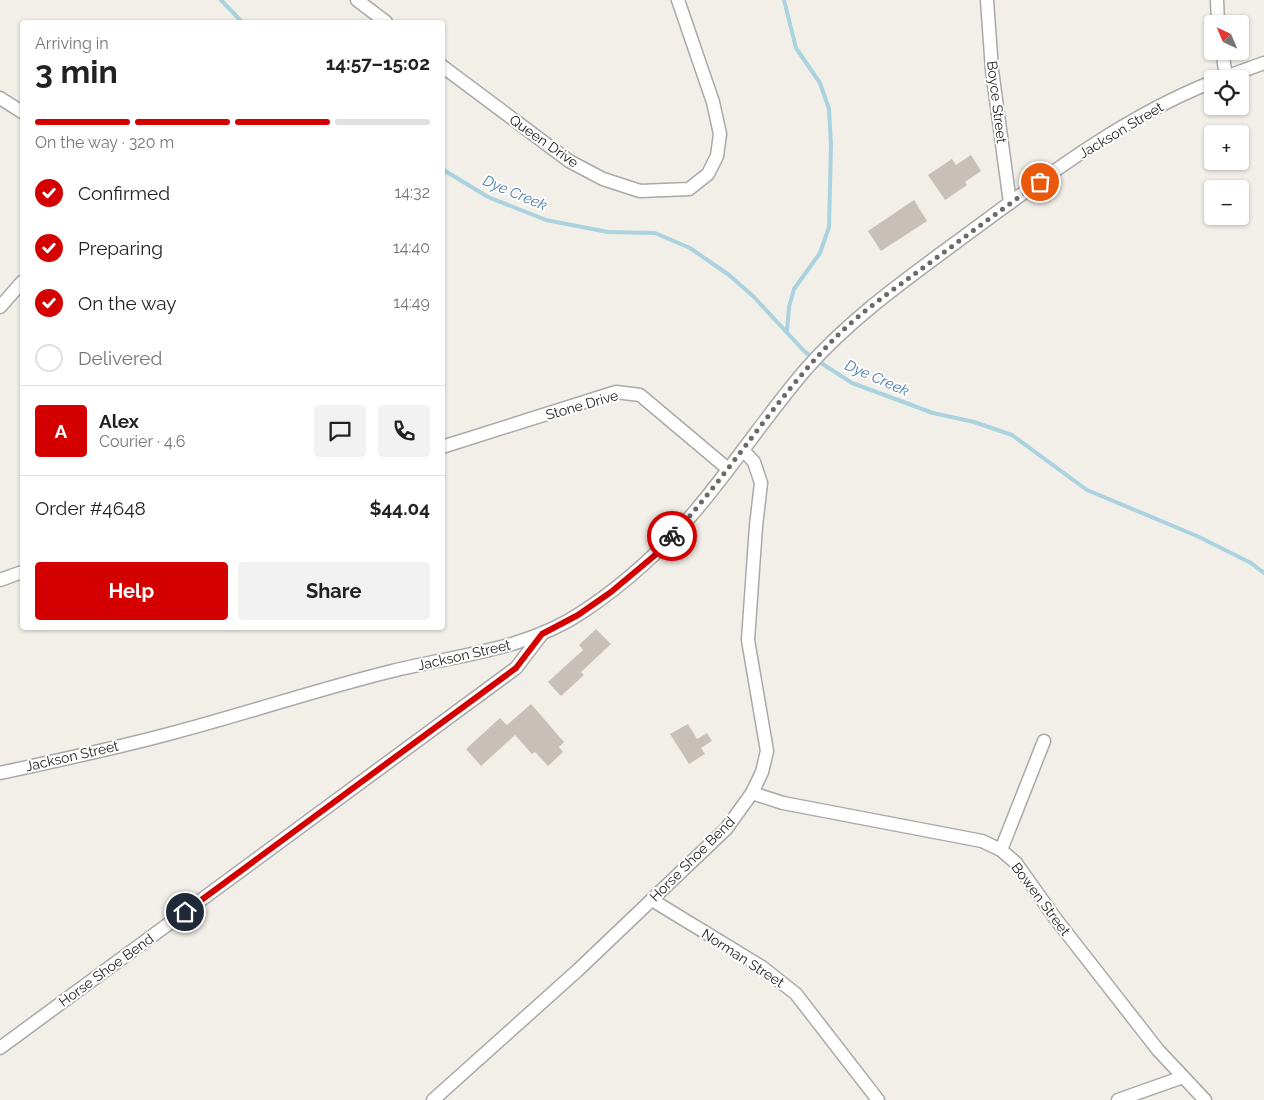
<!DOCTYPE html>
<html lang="en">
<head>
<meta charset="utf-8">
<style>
  body { margin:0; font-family:Raleway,sans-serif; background:#f2f2f2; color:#222; height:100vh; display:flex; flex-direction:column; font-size:19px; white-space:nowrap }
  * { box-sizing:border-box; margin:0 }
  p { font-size:16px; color:#767676 }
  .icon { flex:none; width:28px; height:28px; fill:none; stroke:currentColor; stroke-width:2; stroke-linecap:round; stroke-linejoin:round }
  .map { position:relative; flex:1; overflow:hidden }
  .details { position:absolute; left:20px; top:20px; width:425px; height:610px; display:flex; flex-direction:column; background:#fff; border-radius:5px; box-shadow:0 1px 4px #0004 }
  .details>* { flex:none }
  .needle { width:32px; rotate:316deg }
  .buttons { position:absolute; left:1204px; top:15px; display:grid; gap:10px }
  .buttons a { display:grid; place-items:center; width:45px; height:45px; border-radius:5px; background:#fff; box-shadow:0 1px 4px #0004; font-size:25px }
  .pin { position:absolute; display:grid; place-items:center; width:42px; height:42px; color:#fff; margin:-21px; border:2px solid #fff; border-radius:50%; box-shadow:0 1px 5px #0007 }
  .courier { position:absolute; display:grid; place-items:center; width:50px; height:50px; margin:-25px; border:4px solid #d40000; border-radius:50%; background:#fff; color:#222; box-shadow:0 1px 6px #0007 }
  .head em { font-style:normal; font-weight:700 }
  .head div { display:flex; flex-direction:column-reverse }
  .head { display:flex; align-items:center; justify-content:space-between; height:85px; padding:0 15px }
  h1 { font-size:32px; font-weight:700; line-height:38px }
  .bar { display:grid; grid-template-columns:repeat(4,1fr); gap:8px 5px; align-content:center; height:60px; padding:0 15px }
  .bar i { height:6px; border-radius:4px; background:#e0e0e0 }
  .bar .on { background:#d40000 }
  .bar p { grid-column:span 4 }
  .line { display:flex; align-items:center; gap:12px; padding:0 15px; border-top:1px solid #e0e0e0 }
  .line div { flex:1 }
  .round { display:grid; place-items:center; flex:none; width:52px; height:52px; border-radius:5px; background:#f2f2f2 }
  ol { padding:0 15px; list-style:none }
  li { display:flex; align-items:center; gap:15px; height:55px }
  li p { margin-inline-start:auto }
  li .icon { padding:5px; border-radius:50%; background:#d40000; color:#fff; stroke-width:4 }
  li:last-child { color:#767676 }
  li i { width:28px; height:28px; border:2px solid #e0e0e0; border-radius:50% }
  .button { display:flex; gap:10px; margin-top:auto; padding:10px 15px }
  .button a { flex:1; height:58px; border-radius:5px; background:#d40000; color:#fff; font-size:20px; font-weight:700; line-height:58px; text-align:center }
  .button a+a { background:#f2f2f2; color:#222 }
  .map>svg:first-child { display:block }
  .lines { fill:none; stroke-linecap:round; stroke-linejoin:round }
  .stream { stroke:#aad3df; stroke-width:4 }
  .building { fill:#c7bfb8 }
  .minor-casing { stroke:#a9a9a9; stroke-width:15 }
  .minor { stroke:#fff; stroke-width:12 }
  .done { stroke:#6b6a68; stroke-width:5; stroke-dasharray:0 9 }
  .route { stroke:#d40000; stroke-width:6 }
  .labels { text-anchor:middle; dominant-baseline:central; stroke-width:4; stroke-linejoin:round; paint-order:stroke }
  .street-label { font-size:14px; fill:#222; stroke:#fff }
  .water-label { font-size:15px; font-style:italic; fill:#4a7aab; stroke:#fff }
</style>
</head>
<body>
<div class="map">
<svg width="1264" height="1100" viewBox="0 0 1264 1100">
  <rect width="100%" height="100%" fill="#f2efe9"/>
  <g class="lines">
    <!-- stream -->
    <g class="stream">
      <path d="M221,0L242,22"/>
      <path d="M784,0L796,48L820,83L829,109L831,145L829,227L820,253L794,289L789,307L787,331"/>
      <path d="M442,169L488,197L546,220L608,232L655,233L690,248L729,275L753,296L805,352L812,357"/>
      <path d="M818,361L852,383L933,413L974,422L1012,435L1087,490L1197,536L1251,563L1264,573"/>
    </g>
  </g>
  <!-- building -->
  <g class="building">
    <path d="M971,155L981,171L965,182L967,185L945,200L928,175L952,159L956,165Z"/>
    <path d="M914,200L927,221L881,251L868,231Z"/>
    <path d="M596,629L611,644L581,672L584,675L561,696L548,682L583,650L579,645Z"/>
    <path d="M531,704L564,742L559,747L563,752L548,766L535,752L532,754L515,735L481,766L466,749L500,718L507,725Z"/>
    <path d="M688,724L697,739L707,733L712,741L701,748L705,754L689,764L670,734Z"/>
  </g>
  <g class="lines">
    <defs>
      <g id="minor">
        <path d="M357,0L386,22"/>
        <path d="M987,0L992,70L1010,203"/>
        <path d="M1217,0L1218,24"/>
        <path d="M1222,51L1226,76"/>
        <path d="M442,66L569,161L603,179L640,191L689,189L708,174L717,156L720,134L713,102L678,0"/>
        <path d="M1220,79L1264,63"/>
        <path d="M0,98L22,112"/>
        <path d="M0,307L22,282"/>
        <path d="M442,447L616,392L640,395L728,469"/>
        <path d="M0,580L22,572"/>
        <path d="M0,773C59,760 118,748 176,732C248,713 319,689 392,671C457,655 527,650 584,611C626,583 663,549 696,510C735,464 768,413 807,368C852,317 908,278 962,238C1041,180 1121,118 1212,82"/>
        <path d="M752,793L783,803L982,841L1001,850L1016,863L1055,918L1158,1050L1205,1100"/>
        <path d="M1001,850L1044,741"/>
        <path d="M652,900L762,967L796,994L878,1100"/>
        <path d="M0,1048L516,668L542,634"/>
        <path d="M433,1100L578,970L726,829L752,793L762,772L767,751L748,640L756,526L761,483L754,462L743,450"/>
        <path d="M1118,1100L1183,1077"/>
      </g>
    </defs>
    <!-- minor casing -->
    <use href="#minor" class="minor-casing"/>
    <!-- minor -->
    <use href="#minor" class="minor"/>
  </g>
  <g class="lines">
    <!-- done -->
    <path class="done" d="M672,536C729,474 774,401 832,341C859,313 893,290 924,267C962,239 1001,210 1040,182"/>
    <!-- route -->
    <path class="route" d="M185,912L516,668L542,634L578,615L611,592L654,556L672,536"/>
  </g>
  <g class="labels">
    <!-- street labels -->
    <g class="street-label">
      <text transform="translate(997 102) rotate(83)">Boyce Street</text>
      <text transform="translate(1121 130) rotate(-31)">Jackson Street</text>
      <text transform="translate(544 141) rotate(35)">Queen Drive</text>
      <text transform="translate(582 405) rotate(-16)">Stone Drive</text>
      <text transform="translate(464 655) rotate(-13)">Jackson Street</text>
      <text transform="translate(72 756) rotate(-13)">Jackson Street</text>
      <text transform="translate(692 859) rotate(-45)">Horse Shoe Bend</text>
      <text transform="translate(1041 899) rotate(53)">Bowen Street</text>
      <text transform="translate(743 958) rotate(33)">Norman Street</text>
      <text transform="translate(106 970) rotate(-36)">Horse Shoe Bend</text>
    </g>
    <!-- water labels -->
    <g class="water-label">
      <text transform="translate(515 193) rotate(23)">Dye Creek</text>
      <text transform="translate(877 378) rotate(24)">Dye Creek</text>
    </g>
  </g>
</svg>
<div class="buttons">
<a><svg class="needle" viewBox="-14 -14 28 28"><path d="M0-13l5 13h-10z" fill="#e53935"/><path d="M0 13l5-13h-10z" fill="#767676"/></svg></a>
<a><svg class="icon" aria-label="locate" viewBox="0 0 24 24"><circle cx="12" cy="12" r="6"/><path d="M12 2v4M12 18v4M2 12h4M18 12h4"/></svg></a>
<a>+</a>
<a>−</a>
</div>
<div class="pin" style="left:1040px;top:182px;background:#ea580c"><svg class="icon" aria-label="bag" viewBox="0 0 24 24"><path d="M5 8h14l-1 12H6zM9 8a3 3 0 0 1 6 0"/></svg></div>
<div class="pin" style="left:185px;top:912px;background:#1f2937"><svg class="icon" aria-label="home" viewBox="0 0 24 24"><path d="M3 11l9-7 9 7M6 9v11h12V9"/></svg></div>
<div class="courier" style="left:672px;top:536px"><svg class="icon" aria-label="bike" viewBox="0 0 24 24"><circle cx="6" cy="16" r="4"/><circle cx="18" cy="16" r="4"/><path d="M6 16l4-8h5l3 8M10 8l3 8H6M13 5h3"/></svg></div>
<section class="details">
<div class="head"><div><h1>3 min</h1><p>Arriving in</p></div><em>14:57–15:02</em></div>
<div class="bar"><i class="on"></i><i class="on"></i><i class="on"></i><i></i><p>On the way · 320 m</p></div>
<ol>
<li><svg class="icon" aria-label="check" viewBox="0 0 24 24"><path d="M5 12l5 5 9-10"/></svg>Confirmed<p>14:32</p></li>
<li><svg class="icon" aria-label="check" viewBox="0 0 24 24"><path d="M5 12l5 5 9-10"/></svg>Preparing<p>14:40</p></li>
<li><svg class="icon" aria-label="check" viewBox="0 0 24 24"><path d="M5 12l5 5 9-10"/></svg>On the way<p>14:49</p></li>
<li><i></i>Delivered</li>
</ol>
<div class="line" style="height:90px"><b class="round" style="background:#d40000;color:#fff">A</b><div><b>Alex</b><p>Courier · 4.6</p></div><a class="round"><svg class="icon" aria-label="chat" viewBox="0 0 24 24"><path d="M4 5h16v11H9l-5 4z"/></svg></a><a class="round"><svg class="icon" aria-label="phone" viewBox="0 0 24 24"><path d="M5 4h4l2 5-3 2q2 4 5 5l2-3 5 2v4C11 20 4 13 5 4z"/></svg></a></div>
<div class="line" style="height:65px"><div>Order #4648</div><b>$44.04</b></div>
<div class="button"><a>Help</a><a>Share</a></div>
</section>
</div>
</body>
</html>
